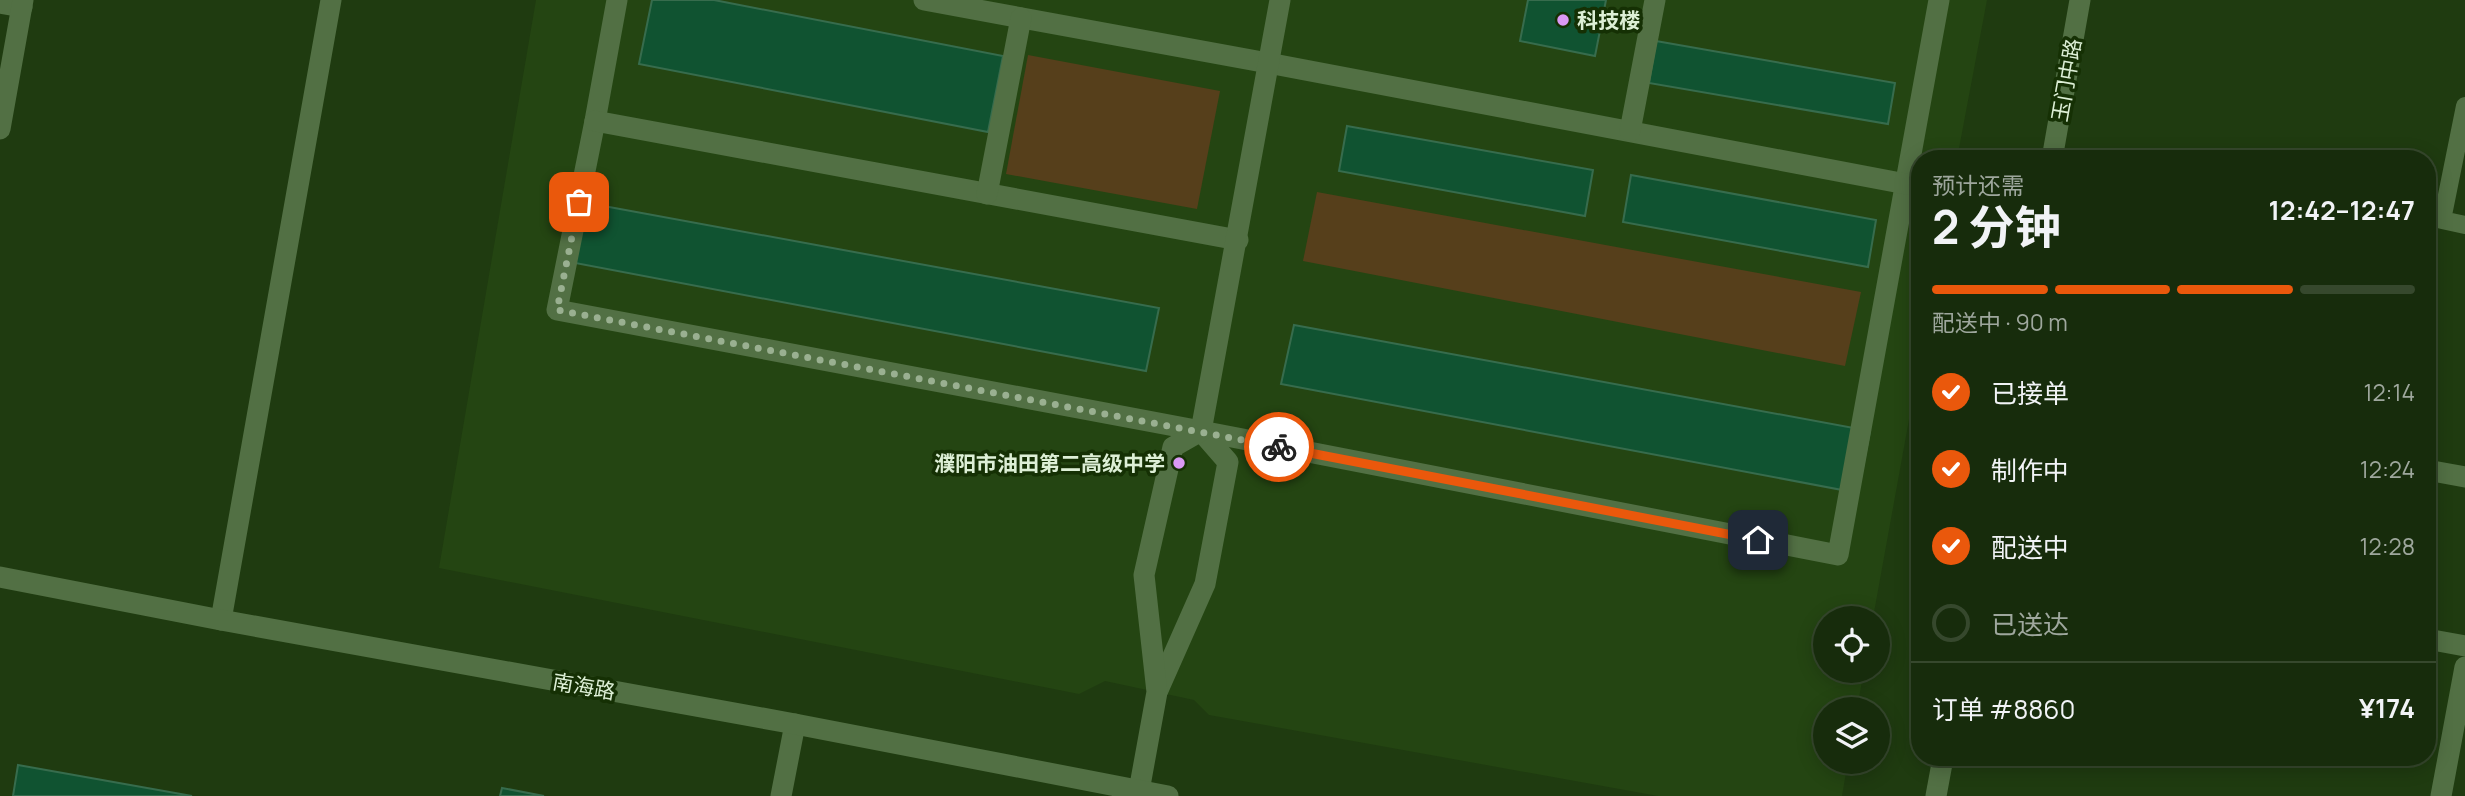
<!DOCTYPE html>
<html lang="zh">
<head>
<meta charset="utf-8">
<style>
  body { margin:0; font-family:Manrope,"Noto Sans SC",sans-serif; background:#24381a; color:#f1f3f6; height:100vh; display:flex; flex-direction:column; font-size:26px; white-space:nowrap }
  * { box-sizing:border-box; margin:0 }
  p { font-size:23px; color:#9ea79d }
  .icon { flex:none; width:38px; height:38px; fill:none; stroke:currentColor; stroke-width:2; stroke-linecap:round; stroke-linejoin:round }
  .map { position:relative; flex:1; overflow:hidden }
  .sheet { position:absolute; left:1911px; top:150px; width:525px; height:616px; display:flex; flex-direction:column; background:#172c0c; border-radius:28px; box-shadow:0 4px 18px #0003,0 0 0 2px #36482d }
  .sheet>* { flex:none }
  .controls { position:absolute; left:1813px; top:606px; display:grid; gap:14px }
  .controls a { display:grid; place-items:center; width:77px; height:77px; border-radius:50%; background:#172c0c; box-shadow:0 4px 18px #0003,0 0 0 2px #36482d; font-size:35px }
  .pin { position:absolute; display:grid; place-items:center; width:60px; height:60px; color:#fff; margin:-30px; border-radius:14px; box-shadow:0 4px 10px #0006 }
  .courier { position:absolute; display:grid; place-items:center; width:70px; height:70px; margin:-35px; border:5px solid #ea580c; border-radius:50%; background:#fff; color:#222; box-shadow:0 2px 9px #0007 }
  .overview em { font-style:normal; font-weight:700 }
  .overview div { display:flex; flex-direction:column-reverse }
  .overview { display:flex; align-items:center; justify-content:space-between; height:119px; padding:0 21px }
  h1 { font-size:46px; font-weight:700; line-height:52px }
  .bar { display:grid; grid-template-columns:repeat(4,1fr); gap:10px 7px; align-content:center; height:84px; padding:0 21px }
  .bar i { height:9px; border-radius:5px; background:#36482d }
  .bar .on { background:#ea580c }
  .bar p { grid-column:span 4 }
  .line { display:flex; align-items:center; gap:18px; padding:0 21px; border-top:2px solid #36482d }
  .line div { flex:1 }
  ol { padding:0 21px; list-style:none }
  li { display:flex; align-items:center; gap:21px; height:77px }
  li p { margin-inline-start:auto }
  li .icon { padding:7px; border-radius:50%; background:#ea580c; color:#fff; stroke-width:4 }
  li:last-child { color:#9ea79d }
  li i { width:38px; height:38px; border:4px solid #36482d; border-radius:50% }
  .map>svg:first-child { display:block }
  .built { fill:#244512 }
  .green { fill:#563f1b }
  .building { fill:#105331; stroke:#376c4d; stroke-width:2 }
  .lines { fill:none; stroke-linecap:round; stroke-linejoin:round }
  .lane { stroke:#527044; stroke-width:18 }
  .street { stroke:#527044; stroke-width:21 }
  .secondary { stroke:#527044; stroke-width:21 }
  .done { stroke:#9ab091; stroke-width:7; stroke-dasharray:0 12.6 }
  .route { stroke:#ea580c; stroke-width:9 }
  .poi-dot { fill:#db99f5; stroke:#153004; stroke-width:2.5 }
  .labels { text-anchor:middle; dominant-baseline:central; stroke-width:7; stroke-linejoin:round; paint-order:stroke }
  .poi-label { font-size:21px; font-weight:bold; fill:#ddefd6; stroke:#153004; text-anchor:start }
  .street-label { font-size:21px; fill:#ddefd6; stroke:#153004 }
</style>
</head>
<body>
<div class="map">
<svg width="2465" height="796" viewBox="0 0 2465 796">
  <rect width="100%" height="100%" fill="#1f3b10"/>
  <!-- built -->
  <path class="built" d="M536,0H1987L1957,159H1920V359L1873,618H1825V670H1864L1857,709H1825V761H1848L1842,796H1658L1209,715L1194,700L1105,681L1079,694L439,568Z"/>
  <!-- green -->
  <g class="green">
    <path d="M1028,55L1220,91L1197,209L1006,174Z"/>
    <path d="M1317,192L1861,292L1845,366L1303,261Z"/>
  </g>
  <!-- building -->
  <g class="building">
    <path d="M652,0H714L1003,56L988,132L639,64Z"/>
    <path d="M1528,0H1606L1595,56L1520,41Z"/>
    <path d="M1656,41L1895,83L1888,124L1649,83Z"/>
    <path d="M1347,126L1593,170L1585,216L1339,171Z"/>
    <path d="M1631,175L1876,220L1868,267L1623,222Z"/>
    <path d="M582,202L1159,308L1146,371L570,262Z"/>
    <path d="M1294,325L1870,431L1858,493L1281,384Z"/>
    <path d="M18,765L192,796H13Z"/>
    <path d="M502,788L544,796H500Z"/>
  </g>
  <g class="lines">
    <!-- lane -->
    <path class="lane" d="M2465,106L2442,220L2465,225"/>
    <!-- street -->
    <g class="street">
      <path d="M617,0L595,121L557,310L1201,431L1838,555L1939,0"/>
      <path d="M924,0L1268,63L1906,184"/>
      <path d="M0,3L22,7"/>
      <path d="M595,121L1238,240"/>
      <path d="M0,129L23,0"/>
      <path d="M1630,131L1655,0"/>
      <path d="M987,194L1021,18"/>
      <path d="M2427,470L2465,477"/>
      <path d="M221,620L331,0"/>
      <path d="M2427,639L2465,646"/>
      <path d="M1158,690L1205,584L1228,462L1201,431"/>
      <path d="M1139,791L1157,692L1144,575L1173,447L1201,431L1280,0"/>
      <path d="M781,796L795,724"/>
      <path d="M2441,796L2465,667"/>
    </g>
    <!-- secondary -->
    <g class="secondary">
      <path d="M2052,159L2080,0"/>
      <path d="M0,577L221,620L795,724L1168,796"/>
      <path d="M1936,796L1943,758"/>
    </g>
  </g>
  <g class="lines">
    <!-- done -->
    <path class="done" d="M579,202L557,310L1279,447"/>
    <!-- route -->
    <path class="route" d="M1279,447L1758,540"/>
  </g>
  <!-- markers -->
  <g class="poi-dot">
    <circle cx="1563" cy="20" r="7"/>
    <circle cx="1179" cy="463" r="7"/>
  </g>
  <g class="labels">
    <!-- poi labels -->
    <g class="poi-label">
      <text x="1577" y="20">科技楼</text>
      <text x="1165" y="463" text-anchor="end">濮阳市油田第二高级中学</text>
    </g>
    <!-- street labels -->
    <g class="street-label">
      <text transform="translate(2066 80) rotate(-80)">玉门中路</text>
      <text transform="translate(584 686) rotate(10)">南海路</text>
    </g>
  </g>
</svg>
<div class="controls">
<a><svg class="icon" aria-label="locate" viewBox="0 0 24 24"><circle cx="12" cy="12" r="6"/><path d="M12 2v4M12 18v4M2 12h4M18 12h4"/></svg></a>
<a><svg class="icon" aria-label="layers" viewBox="0 0 24 24"><path d="M12 4l9 5-9 5-9-5zM3 14l9 5 9-5"/></svg></a>
</div>
<div class="pin" style="left:579px;top:202px;background:#ea580c"><svg class="icon" aria-label="bag" viewBox="0 0 24 24"><path d="M5 8h14l-1 12H6zM9 8a3 3 0 0 1 6 0"/></svg></div>
<div class="pin" style="left:1758px;top:540px;background:#1f2937"><svg class="icon" aria-label="home" viewBox="0 0 24 24"><path d="M3 11l9-7 9 7M6 9v11h12V9"/></svg></div>
<div class="courier" style="left:1279px;top:447px"><svg class="icon" aria-label="bike" viewBox="0 0 24 24"><circle cx="6" cy="16" r="4"/><circle cx="18" cy="16" r="4"/><path d="M6 16l4-8h5l3 8M10 8l3 8H6M13 5h3"/></svg></div>
<section class="sheet">
<div class="overview"><div><h1>2 分钟</h1><p>预计还需</p></div><em>12:42–12:47</em></div>
<div class="bar"><i class="on"></i><i class="on"></i><i class="on"></i><i></i><p>配送中 · 90 m</p></div>
<ol>
<li><svg class="icon" aria-label="check" viewBox="0 0 24 24"><path d="M5 12l5 5 9-10"/></svg>已接单<p>12:14</p></li>
<li><svg class="icon" aria-label="check" viewBox="0 0 24 24"><path d="M5 12l5 5 9-10"/></svg>制作中<p>12:24</p></li>
<li><svg class="icon" aria-label="check" viewBox="0 0 24 24"><path d="M5 12l5 5 9-10"/></svg>配送中<p>12:28</p></li>
<li><i></i>已送达</li>
</ol>
<div class="line" style="height:91px"><div>订单 #8860</div><b>¥174</b></div>
</section>
</div>
</body>
</html>
